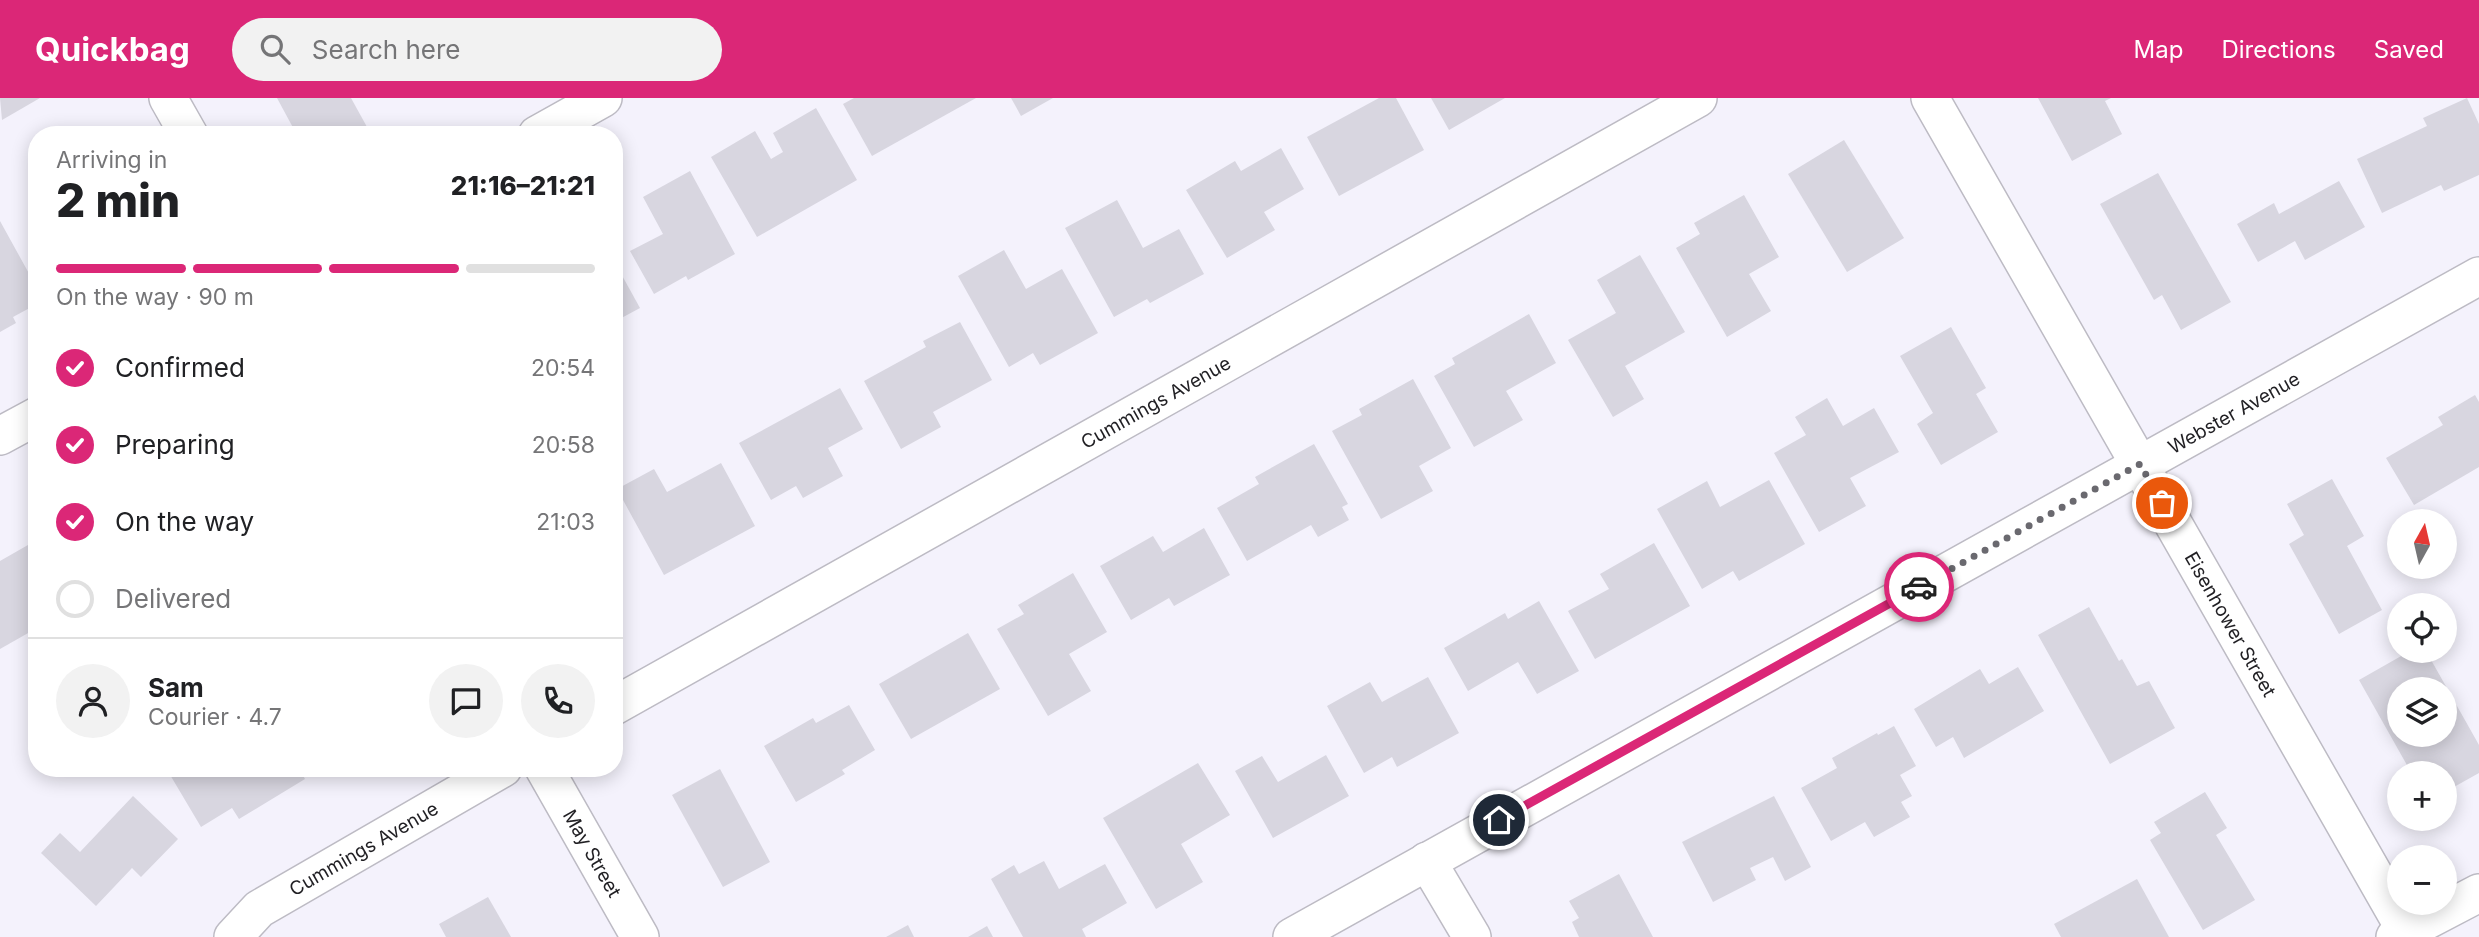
<!DOCTYPE html>
<html lang="en">
<head>
<meta charset="utf-8">
<style>
  body { margin:0; font-family:Inter,sans-serif; background:#f2f2f2; color:#202124; height:100vh; display:flex; flex-direction:column; font-size:26px; white-space:nowrap }
  * { box-sizing:border-box; margin:0 }
  p { font-size:23px; color:#757577 }
  .icon { flex:none; width:38px; height:38px; fill:none; stroke:currentColor; stroke-width:2; stroke-linecap:round; stroke-linejoin:round }
  .map { position:relative; flex:1; overflow:hidden }
  .drawer { position:absolute; left:28px; top:28px; width:595px; height:651px; display:flex; flex-direction:column; background:#fff; border-radius:28px; box-shadow:0 4px 18px #0003 }
  .drawer>* { flex:none }
  .needle { width:46px; rotate:8deg }
  .fabs { position:absolute; left:2387px; top:411px; display:grid; gap:14px }
  .fabs a { display:grid; place-items:center; width:70px; height:70px; border-radius:50%; background:#fff; box-shadow:0 4px 18px #0003; font-size:35px }
  .pin { position:absolute; display:grid; place-items:center; width:60px; height:60px; color:#fff; margin:-30px; border:4px solid #fff; border-radius:50%; box-shadow:0 2px 7px #0007 }
  .courier { position:absolute; display:grid; place-items:center; width:70px; height:70px; margin:-35px; border:5px solid #db2777; border-radius:50%; background:#fff; color:#222; box-shadow:0 2px 9px #0007 }
  .headline em { font-style:normal; font-weight:800 }
  .headline div { display:flex; flex-direction:column-reverse }
  .headline { display:flex; align-items:center; justify-content:space-between; height:119px; padding:0 28px }
  h1 { font-size:46px; font-weight:800; line-height:52px }
  .bar { display:grid; grid-template-columns:repeat(4,1fr); gap:10px 7px; align-content:center; height:84px; padding:0 28px }
  .bar i { height:9px; border-radius:5px; background:#e0e0e0 }
  .bar .active { background:#db2777 }
  .bar p { grid-column:span 4 }
  .line { display:flex; align-items:center; gap:18px; padding:0 28px; border-top:2px solid #e0e0e0 }
  .line div { flex:1 }
  .round { display:grid; place-items:center; flex:none; width:74px; height:74px; border-radius:37px; background:#f2f2f2 }
  ol { padding:0 28px; list-style:none }
  li { display:flex; align-items:center; gap:21px; height:77px }
  li p { margin-inline-start:auto }
  li .icon { padding:7px; border-radius:50%; background:#db2777; color:#fff; stroke-width:4 }
  li:last-child { color:#757577 }
  li i { width:38px; height:38px; border:4px solid #e0e0e0; border-radius:50% }
  header { display:flex; align-items:center; gap:42px; box-sizing:border-box; height:98px; padding:0 35px; background:#db2777; color:#fff }
  header strong { font-size:33px }
  nav { display:flex; gap:38px; margin-inline-start:auto; font-size:24px }
  .search { width:490px; height:63px; background:#f2f2f2; display:flex; align-items:center; gap:18px; box-sizing:border-box; padding:0 24px; border-radius:38px; color:#757577; font-size:26px }
  .map>svg:first-child { display:block }
  .building { fill:#d8d6e0; fill-rule:evenodd }
  .lines { fill:none; stroke-linecap:round; stroke-linejoin:round }
  .street-casing { stroke:#bdbbc4; stroke-width:40 }
  .street { stroke:#fff; stroke-width:37 }
  .done { stroke:#6a696f; stroke-width:7; stroke-dasharray:0 12.6 }
  .route { stroke:#db2777; stroke-width:9 }
  .labels { text-anchor:middle; dominant-baseline:central; stroke-width:6; stroke-linejoin:round; paint-order:stroke }
  .street-label { font-size:19px; fill:#201f23; stroke:#fff }
</style>
</head>
<body>
<header>
<strong>Quickbag</strong>
<div class="search"><svg class="icon" aria-label="search" viewBox="0 0 24 24"><circle cx="10" cy="10" r="6"/><path d="M15 15l6 6"/></svg>Search here</div>
<nav><a>Map</a><a>Directions</a><a>Saved</a></nav>
</header>
<div class="map">
<svg width="2479" height="839" viewBox="0 0 2479 839">
  <rect width="100%" height="100%" fill="#f4f2fc"/>
  <!-- building -->
  <g class="building">
    <path d="M0,0H40L2,22Z"/>
    <path d="M277,0H351L367,29L352,37H297Z"/>
    <path d="M854,0H976L872,58L843,6Z"/>
    <path d="M1011,0H1053L1021,18Z"/>
    <path d="M1379,0H1396L1424,52L1339,98L1307,39Z"/>
    <path d="M1431,0H1505L1449,32Z"/>
    <path d="M2038,0H2111L2105,3L2122,36L2072,63Z"/>
    <path d="M2467,0L2479,26V77L2444,93L2441,87L2382,115L2357,61L2427,28L2423,20Z"/>
    <path d="M816,10L857,82L757,139L711,59L755,33L771,61L783,54L773,35Z"/>
    <path d="M1844,42L1904,140L1847,174L1788,76Z"/>
    <path d="M1281,50L1304,91L1264,114L1275,132L1227,160L1186,92L1235,63L1241,73Z"/>
    <path d="M690,73L735,156L688,182L686,178L654,196L630,153L663,136L643,99Z"/>
    <path d="M2158,75L2231,204L2181,232L2162,197L2154,202L2100,106Z"/>
    <path d="M2339,83L2365,129L2305,162L2295,143L2258,164L2237,126L2274,105L2279,116Z"/>
    <path d="M1744,97L1779,159L1749,176L1771,213L1727,239L1676,150L1700,136L1694,125Z"/>
    <path d="M1117,102L1143,150L1179,131L1204,176L1150,205L1147,201L1114,219L1065,130Z"/>
    <path d="M0,123L37,190V206L13,219L16,225L0,234Z"/>
    <path d="M1004,152L1026,191L1062,171L1098,235L1040,267L1033,255L1009,269L958,178Z"/>
    <path d="M1640,157L1685,234L1625,268L1644,301L1613,319L1568,242L1616,215L1597,182Z"/>
    <path d="M614,163L640,210L614,224Z"/>
    <path d="M1529,216L1556,265L1506,293L1523,322L1474,349L1434,278L1455,266L1452,260Z"/>
    <path d="M960,224L992,282L933,314L941,329L901,351L864,283L926,249L923,243Z"/>
    <path d="M1951,229L1986,290L1976,296L1998,334L1941,367L1917,326L1933,315L1900,258Z"/>
    <path d="M1413,281L1451,350L1419,368L1433,393L1381,421L1332,333L1362,317L1359,311Z"/>
    <path d="M840,290L863,331L828,350L843,378L803,400L796,388L771,402L739,345Z"/>
    <path d="M2475,297L2479,304V369L2414,407L2386,360L2443,327L2438,319Z"/>
    <path d="M1827,300L1843,328L1874,310L1899,354L1850,380L1866,408L1819,434L1774,355L1806,337L1795,319Z"/>
    <path d="M1314,346L1348,406L1342,409L1349,422L1318,439L1311,427L1247,463L1217,410L1259,386L1255,379Z"/>
    <path d="M721,365L755,428L664,477L617,391L654,371L667,394Z"/>
    <path d="M2332,381L2364,438L2347,448L2382,512L2339,536L2289,446L2304,437L2287,406Z"/>
    <path d="M1769,382L1805,446L1739,483L1733,473L1702,491L1657,411L1707,383L1720,409Z"/>
    <path d="M1204,430L1230,477L1174,508L1169,500L1131,522L1100,468L1153,438L1163,454Z"/>
    <path d="M1654,445L1690,508L1595,561L1568,513L1609,491L1600,476Z"/>
    <path d="M28,447L37,463V530L0,551V463Z"/>
    <path d="M1073,475L1107,534L1069,556L1091,593L1048,618L997,531L1024,516L1018,507Z"/>
    <path d="M1539,503L1579,573L1537,596L1518,564L1468,593L1444,550L1505,515L1508,521Z"/>
    <path d="M2089,509L2119,563L2122,561L2137,588L2149,583L2175,630L2110,666L2038,537Z"/>
    <path d="M968,535L1000,591L911,641L879,586Z"/>
    <path d="M2410,553H2426L2479,647V675L2445,694V676H2412L2359,582ZM2399,592H2445V637H2399Z"/>
    <path d="M2018,569L2044,613L1964,660L1953,639L1936,649L1914,611L1980,571L1989,586Z"/>
    <path d="M1428,579L1459,635L1397,669L1392,659L1364,675L1327,608L1370,584L1382,604Z"/>
    <path d="M849,607L875,652L842,672L845,676L796,704L764,648L813,620L816,625Z"/>
    <path d="M1894,628L1916,668L1900,677L1912,698L1901,704L1910,719L1874,739L1865,724L1831,743L1801,690L1837,670L1832,660L1877,635L1878,637Z"/>
    <path d="M1326,657L1349,698L1273,740L1235,673L1262,658L1278,684Z"/>
    <path d="M1198,665L1230,717L1181,746L1203,784L1156,811L1103,720Z"/>
    <path d="M166,670H299L305,681L239,721L232,710L201,729Z"/>
    <path d="M720,671L770,764L723,789L672,697Z"/>
    <path d="M2205,694L2227,730L2216,737L2255,802L2203,832L2150,742L2161,735L2154,724Z"/>
    <path d="M133,698L178,741L141,779L132,770L96,808L41,755L60,735L80,754Z"/>
    <path d="M1774,698L1811,769L1785,783L1773,759L1750,770L1756,782L1713,804L1682,744Z"/>
    <path d="M1044,763L1059,791L1105,766L1127,805L1082,831L1086,839H1023L991,781L1014,767L1019,776Z"/>
    <path d="M1619,776L1653,839H1579L1572,824L1579,820L1569,803Z"/>
    <path d="M2137,781L2169,839H2061L2054,826Z"/>
    <path d="M488,799L511,839H446L439,826Z"/>
    <path d="M908,827L914,839H886Z"/>
    <path d="M987,828L993,839H968Z"/>
  </g>
  <g class="lines">
    <defs>
      <g id="street">
        <path d="M168,0L189,37"/>
        <path id="s1" d="M1930,0L2406,833"/>
        <path d="M537,37L603,0"/>
        <path d="M0,338L37,318"/>
        <path id="s2" d="M614,608L1698,0"/>
        <path id="s3" d="M544,670L640,839"/>
        <path d="M1427,763L1472,839"/>
        <path id="s4" d="M233,839L259,811L503,670"/>
        <path id="s5" d="M1292,839L2479,178"/>
        <path d="M2395,839L2479,795"/>
      </g>
    </defs>
    <!-- street casing -->
    <use href="#street" class="street-casing"/>
    <!-- street -->
    <use href="#street" class="street"/>
  </g>
  <g class="lines">
    <!-- done -->
    <path class="done" d="M1919,489L2140,366L2162,405"/>
    <!-- route -->
    <path class="route" d="M1499,722L1919,489"/>
  </g>
  <g class="labels">
    <!-- street labels -->
    <g class="street-label">
      <text stroke="none"><textPath href="#s2" startOffset="621">Cummings Avenue</textPath></text>
      <text stroke="none"><textPath href="#s5" startOffset="1078">Webster Avenue</textPath></text>
      <text stroke="none"><textPath href="#s1" startOffset="606">Eisenhower Street</textPath></text>
      <text stroke="none"><textPath href="#s4" startOffset="159">Cummings Avenue</textPath></text>
      <text stroke="none"><textPath href="#s3" startOffset="98">May Street</textPath></text>
    </g>
  </g>
</svg>
<div class="fabs">
<a><svg class="needle" viewBox="-14 -14 28 28"><path d="M0-13l5 13h-10z" fill="#e53935"/><path d="M0 13l5-13h-10z" fill="#757577"/></svg></a>
<a><svg class="icon" aria-label="locate" viewBox="0 0 24 24"><circle cx="12" cy="12" r="6"/><path d="M12 2v4M12 18v4M2 12h4M18 12h4"/></svg></a>
<a><svg class="icon" aria-label="layers" viewBox="0 0 24 24"><path d="M12 4l9 5-9 5-9-5zM3 14l9 5 9-5"/></svg></a>
<a>+</a>
<a>−</a>
</div>
<div class="pin" style="left:2162px;top:405px;background:#ea580c"><svg class="icon" aria-label="bag" viewBox="0 0 24 24"><path d="M5 8h14l-1 12H6zM9 8a3 3 0 0 1 6 0"/></svg></div>
<div class="pin" style="left:1499px;top:722px;background:#1f2937"><svg class="icon" aria-label="home" viewBox="0 0 24 24"><path d="M3 11l9-7 9 7M6 9v11h12V9"/></svg></div>
<div class="courier" style="left:1919px;top:489px"><svg class="icon" aria-label="car" viewBox="0 0 24 24"><path d="M5 17H2v-5l4-1 3-4h7l3 4 3 1v5h-3M9 17h6M6 11h13"/><circle cx="7" cy="17" r="2"/><circle cx="17" cy="17" r="2"/></svg></div>
<section class="drawer">
<div class="headline"><div><h1>2 min</h1><p>Arriving in</p></div><em>21:16–21:21</em></div>
<div class="bar"><i class="active"></i><i class="active"></i><i class="active"></i><i></i><p>On the way · 90 m</p></div>
<ol>
<li><svg class="icon" aria-label="check" viewBox="0 0 24 24"><path d="M5 12l5 5 9-10"/></svg>Confirmed<p>20:54</p></li>
<li><svg class="icon" aria-label="check" viewBox="0 0 24 24"><path d="M5 12l5 5 9-10"/></svg>Preparing<p>20:58</p></li>
<li><svg class="icon" aria-label="check" viewBox="0 0 24 24"><path d="M5 12l5 5 9-10"/></svg>On the way<p>21:03</p></li>
<li><i></i>Delivered</li>
</ol>
<div class="line" style="height:126px"><a class="round"><svg class="icon" aria-label="person" viewBox="0 0 24 24"><circle cx="12" cy="8" r="4"/><path d="M4 21q1-7 8-7t8 7"/></svg></a><div><b>Sam</b><p>Courier · 4.7</p></div><a class="round"><svg class="icon" aria-label="chat" viewBox="0 0 24 24"><path d="M4 5h16v11H9l-5 4z"/></svg></a><a class="round"><svg class="icon" aria-label="phone" viewBox="0 0 24 24"><path d="M5 4h4l2 5-3 2q2 4 5 5l2-3 5 2v4C11 20 4 13 5 4z"/></svg></a></div>
</section>
</div>
</body>
</html>
